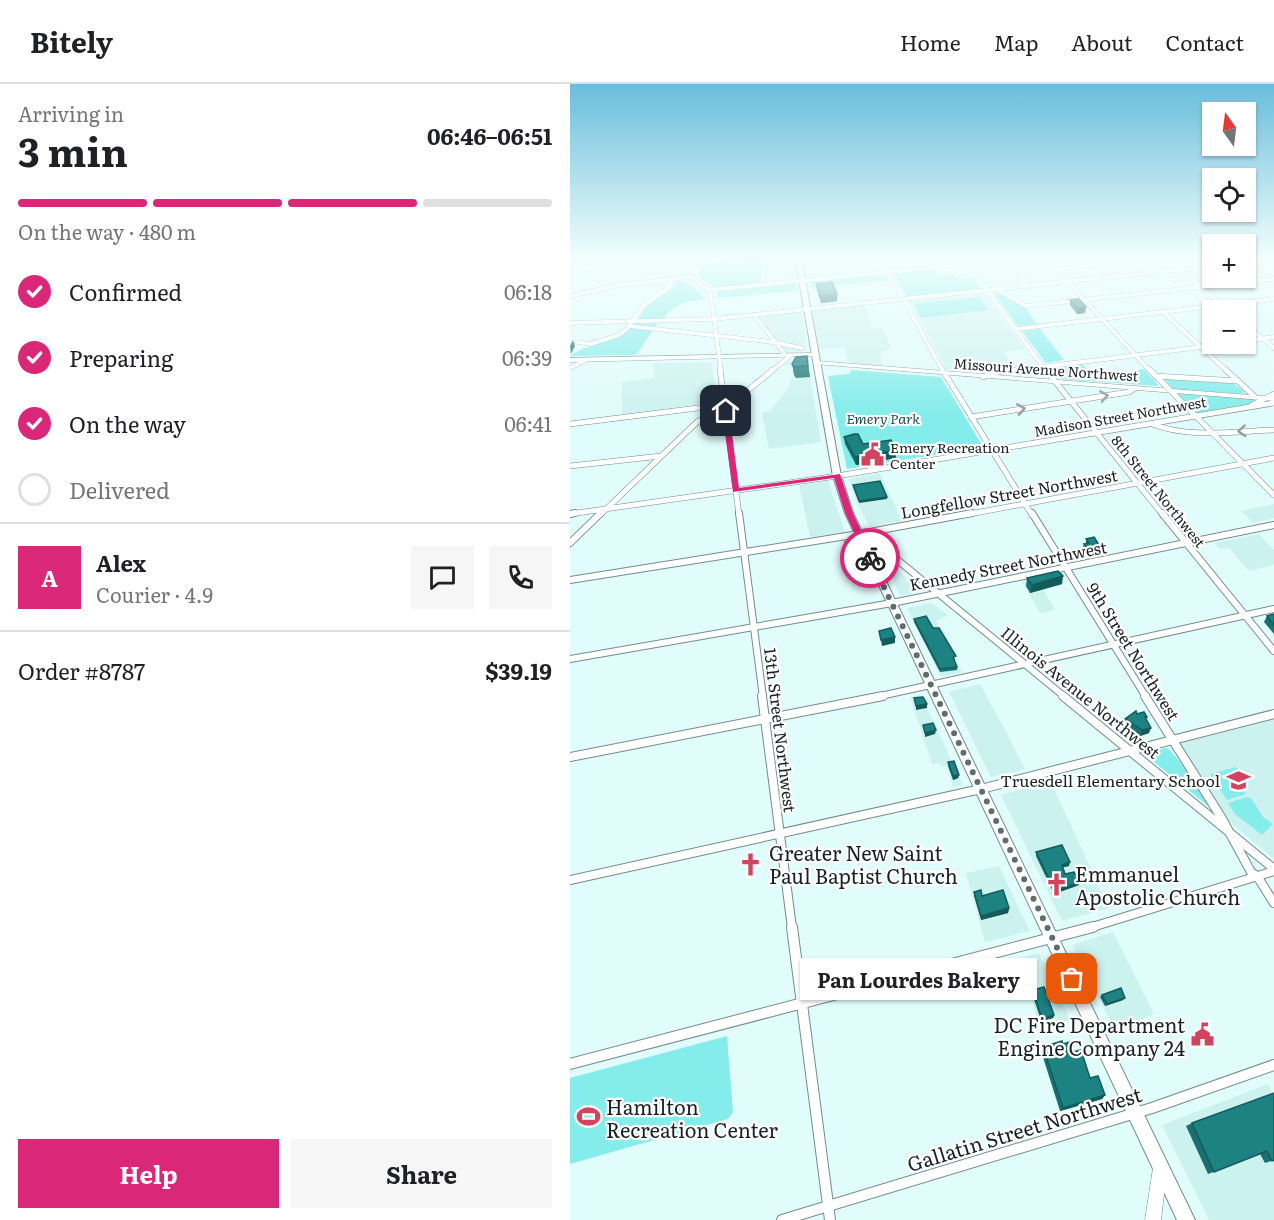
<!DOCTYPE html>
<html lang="en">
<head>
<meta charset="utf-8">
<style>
  body { margin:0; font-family:Literata,serif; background:#f6f6f6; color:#202124; height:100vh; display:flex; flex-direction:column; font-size:22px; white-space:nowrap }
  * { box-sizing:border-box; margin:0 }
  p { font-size:20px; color:#757577 }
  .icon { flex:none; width:33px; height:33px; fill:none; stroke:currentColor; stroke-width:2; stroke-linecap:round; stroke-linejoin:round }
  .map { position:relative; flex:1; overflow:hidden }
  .details { display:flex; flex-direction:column; background:#fff; width:570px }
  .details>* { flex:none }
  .needle { width:39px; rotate:346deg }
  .controls { position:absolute; left:632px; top:18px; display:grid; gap:12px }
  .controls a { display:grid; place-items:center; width:54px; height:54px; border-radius:0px; background:#fff; box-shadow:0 2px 4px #0004; font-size:30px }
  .pin { position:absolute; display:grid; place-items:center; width:51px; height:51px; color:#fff; margin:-26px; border-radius:12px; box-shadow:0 3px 9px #0006 }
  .courier { position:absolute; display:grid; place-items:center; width:60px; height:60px; margin:-30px; border:4px solid #db2777; border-radius:50%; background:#fff; color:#222; box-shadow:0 2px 8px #0007 }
  .bubble { position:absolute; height:42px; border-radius:0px; background:#fff; box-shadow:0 2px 4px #0004; font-size:20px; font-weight:700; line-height:42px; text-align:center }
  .head em { font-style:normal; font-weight:700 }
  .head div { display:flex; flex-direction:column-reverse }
  .head { display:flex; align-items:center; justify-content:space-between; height:102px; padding:0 18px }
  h1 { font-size:39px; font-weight:700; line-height:45px }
  .bar { display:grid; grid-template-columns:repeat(4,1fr); gap:9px 6px; align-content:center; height:72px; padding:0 18px }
  .bar i { height:8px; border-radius:4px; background:#e0e0e0 }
  .bar .selected { background:#db2777 }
  .bar p { grid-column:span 4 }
  .line { display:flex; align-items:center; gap:15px; padding:0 18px; border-top:2px solid #e0e0e0 }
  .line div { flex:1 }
  .round { display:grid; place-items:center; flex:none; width:63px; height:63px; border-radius:0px; background:#f6f6f6 }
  ol { padding:0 18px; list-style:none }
  li { display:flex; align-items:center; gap:18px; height:66px }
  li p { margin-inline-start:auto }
  li .icon { padding:6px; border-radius:50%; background:#db2777; color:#fff; stroke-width:4 }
  li:last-child { color:#757577 }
  li i { width:33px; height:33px; border:3px solid #e0e0e0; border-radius:50% }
  .cta { display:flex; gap:12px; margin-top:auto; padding:12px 18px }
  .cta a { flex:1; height:69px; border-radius:0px; background:#db2777; color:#fff; font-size:24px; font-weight:700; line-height:69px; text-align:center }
  .cta a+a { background:#f6f6f6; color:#202124 }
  header { display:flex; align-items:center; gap:36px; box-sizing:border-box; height:84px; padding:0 30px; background:#fff; border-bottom:2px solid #e0e0e0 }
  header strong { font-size:28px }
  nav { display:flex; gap:33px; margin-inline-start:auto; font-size:21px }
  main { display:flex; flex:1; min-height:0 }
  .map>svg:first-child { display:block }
  .built { fill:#ccf2f0 }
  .green { fill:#84ecea }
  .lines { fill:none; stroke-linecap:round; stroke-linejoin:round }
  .minor-far4-casing { stroke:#728c8b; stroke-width:4.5 }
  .minor-far3-casing { stroke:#728c8b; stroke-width:6 }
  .minor-far2-casing { stroke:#728c8b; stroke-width:8 }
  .minor-far1-casing { stroke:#728c8b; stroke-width:10 }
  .minor-casing { stroke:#728c8b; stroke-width:12 }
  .major-casing { stroke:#728c8b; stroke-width:1 }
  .highway-casing { stroke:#728c8b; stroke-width:2 }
  .minor-far4 { stroke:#fff; stroke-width:4 }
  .minor-far3 { stroke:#fff; stroke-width:5 }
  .minor-far2 { stroke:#fff; stroke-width:6 }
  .minor-far1 { stroke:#fff; stroke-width:8 }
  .minor { stroke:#fff; stroke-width:10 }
  .major { fill:#fff; fill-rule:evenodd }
  .highway { fill:#fff; fill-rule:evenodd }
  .wall { fill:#187170 }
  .shaded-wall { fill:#145c5b }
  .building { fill:#1c8382; stroke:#145c5b; stroke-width:1.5 }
  .oneway { stroke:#979c9c }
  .route { fill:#db2777 }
  .done { stroke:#5e6e6e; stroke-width:6; stroke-dasharray:0 10.8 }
  .labels { text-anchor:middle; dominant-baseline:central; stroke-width:4.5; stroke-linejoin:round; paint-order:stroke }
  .far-street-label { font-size:14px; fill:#182222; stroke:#fff }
  .far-park-label { font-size:14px; font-style:italic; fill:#19504f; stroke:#fff }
  .far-poi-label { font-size:14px; fill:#182222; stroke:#fff; text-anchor:start }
  .street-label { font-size:16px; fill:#182222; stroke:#fff }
  .poi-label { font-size:16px; fill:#182222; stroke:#fff; text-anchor:end }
  .near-poi-label { font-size:20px; fill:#182222; stroke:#fff; text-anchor:start }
  .near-street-label { font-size:20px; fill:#182222; stroke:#fff }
</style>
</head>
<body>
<header>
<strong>Bitely</strong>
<nav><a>Home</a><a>Map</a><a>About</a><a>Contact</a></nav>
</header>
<main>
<section class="details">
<div class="head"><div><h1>3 min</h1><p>Arriving in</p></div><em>06:46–06:51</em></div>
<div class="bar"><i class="selected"></i><i class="selected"></i><i class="selected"></i><i></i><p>On the way · 480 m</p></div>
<ol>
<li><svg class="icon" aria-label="check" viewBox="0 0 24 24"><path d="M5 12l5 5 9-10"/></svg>Confirmed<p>06:18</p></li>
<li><svg class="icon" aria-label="check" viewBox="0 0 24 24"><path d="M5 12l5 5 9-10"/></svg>Preparing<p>06:39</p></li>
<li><svg class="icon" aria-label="check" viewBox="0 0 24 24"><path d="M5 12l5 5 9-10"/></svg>On the way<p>06:41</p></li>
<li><i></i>Delivered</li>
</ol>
<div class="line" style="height:108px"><b class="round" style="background:#db2777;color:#fff">A</b><div><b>Alex</b><p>Courier · 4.9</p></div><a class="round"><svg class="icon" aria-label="chat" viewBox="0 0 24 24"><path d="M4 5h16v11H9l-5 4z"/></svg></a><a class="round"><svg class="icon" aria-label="phone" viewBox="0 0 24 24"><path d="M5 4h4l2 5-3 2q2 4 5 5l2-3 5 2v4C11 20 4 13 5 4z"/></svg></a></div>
<div class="line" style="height:78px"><div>Order #8787</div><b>$39.19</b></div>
<div class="cta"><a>Help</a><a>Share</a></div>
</section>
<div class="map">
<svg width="704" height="1136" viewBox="0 0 704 1136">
  <rect width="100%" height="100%" fill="#e0fcfb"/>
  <!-- built -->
  <g class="built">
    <path d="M414,209L455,265L433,268L443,283L406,288L377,285L339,217Z"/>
    <path d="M294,220L302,244H313L321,264L310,269L312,283L278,280L275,263L249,265L243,226Z"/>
    <path d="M232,227L237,267L216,268L188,232Z"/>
    <path d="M237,276L251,358L199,365L192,329L200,327L219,303L225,283L216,280L219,277Z"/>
    <path d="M139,278L142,279L147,318L52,330V298L84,294V279Z"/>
    <path d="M310,389L332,437L299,442L286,417L279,395Z"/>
    <path d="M258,397L275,448L240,453L229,401Z"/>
    <path d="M704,420V434L683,439L671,427Z"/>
    <path d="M689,450L704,466V481L679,487L659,464L650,465L645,459Z"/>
    <path d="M329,488L353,507L330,512L321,490Z"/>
    <path d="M490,490L495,499L472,504L485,526L470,529L452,498Z"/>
    <path d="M361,519L378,531L366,537L392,588L371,593L337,524Z"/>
    <path d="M410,600L434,644L455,685L421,693L379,608Z"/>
    <path d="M351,611L393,701L383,703L377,682L370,683L369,679L362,680L340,613Z"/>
    <path d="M704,634V775L655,734L608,658Z"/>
    <path d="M481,698L539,824L492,837L431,711Z"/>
    <path d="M429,782L460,847L415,858L396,789Z"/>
    <path d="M543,848L584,930L545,947L502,861Z"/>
    <path d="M469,869L500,936L469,944L460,908L465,905L454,873Z"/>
    <path d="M698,1000L704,1012V1136H639L592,1041Z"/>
  </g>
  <!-- green -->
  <g class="green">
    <path d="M193,174L190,199L147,204L128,193L130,185L140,179Z"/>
    <path d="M364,186L368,191L383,190L388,196L404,194L411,206L337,213L324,189Z"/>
    <path d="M315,190L319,196L242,204L240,198Z"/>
    <path d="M106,197C117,196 128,206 135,215C119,217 102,219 94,235H68L78,221L104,202Z"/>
    <path d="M225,200L227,207L148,214L147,207Z"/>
    <path d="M423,208H426L455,223L467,240L448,242Z"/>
    <path d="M409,213L418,226L351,234L344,220Z"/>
    <path d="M88,239L66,271L0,272C18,258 47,261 63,240Z"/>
    <path d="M470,245L494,276L476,279L452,247Z"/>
    <path d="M512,280C528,296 553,288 574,285L589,302L491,295L479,284Z"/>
    <path d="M281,286L371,293L413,363L277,385L258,292L279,290Z"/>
    <path d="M592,293L663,299L675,308L672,310L603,305Z"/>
    <path d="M610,310L681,315L685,317L676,321L627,329L607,311Z"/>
    <path d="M596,664C604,666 635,713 638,722L577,672L579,668Z"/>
    <path d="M666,683L675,695L668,699L676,710L657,716L640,690Z"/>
    <path d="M677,713L681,714L693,733L703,740L692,751L665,730L658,719Z"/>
    <path d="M157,952L163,1028L158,1035L0,1080V994Z"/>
  </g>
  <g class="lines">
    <defs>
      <g id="minor-far4">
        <path d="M310,173L373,287"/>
        <path d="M393,173L476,287"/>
        <path d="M475,173L580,287"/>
        <path d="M594,173L659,226"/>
        <path d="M681,173L704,189"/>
        <path d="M311,175L333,173"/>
        <path d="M132,178L191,173"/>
        <path d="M675,179L704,176"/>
        <path d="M0,180L75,173"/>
        <path d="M486,185L595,174"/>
        <path d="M449,192L457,202"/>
        <path d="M121,193L138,206L141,212L151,287"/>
        <path d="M121,193L123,185L134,177"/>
        <path d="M426,205L456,222L704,195"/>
        <path d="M138,206L474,173"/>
        <path d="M0,212L50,201L121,193"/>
        <path d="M593,228L657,287"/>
        <path d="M184,231L214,269"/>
        <path d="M0,239L144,235L642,182"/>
        <path d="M675,240L704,264"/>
        <path d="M59,242L202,258L232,264"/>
        <path d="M446,245L704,215"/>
        <path d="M675,257L704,253"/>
        <path d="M7,258L21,260L49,251L57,245L74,221L100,203L101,195"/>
        <path d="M0,284L14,277"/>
        <path d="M202,287L220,272"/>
        <path d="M439,287L656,260"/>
      </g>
      <g id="minor-far3">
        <path d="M150,285L169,431"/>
        <path d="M372,285L462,431"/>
        <path d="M475,285L593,431"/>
        <path d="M579,285L704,411"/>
        <path d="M655,285L685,313"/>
        <path d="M585,292L668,297"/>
        <path d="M413,293L422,289L451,285"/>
        <path d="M682,321L704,310"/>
        <path d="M401,333L559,308L565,304"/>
        <path d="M0,340L152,321"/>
        <path d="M582,340C621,355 664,347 704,346"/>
        <path d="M0,382L91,372"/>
        <path d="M0,430L267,392L704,319"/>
        <path d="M30,431L127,338L165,317L204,285"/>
        <path d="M394,431L704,374"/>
      </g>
      <g id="minor-far2">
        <path d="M169,429L193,613"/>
        <path d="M462,429L576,613"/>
        <path d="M592,429L704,567"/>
        <path d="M0,430L5,429"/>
        <path d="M314,446L309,454L317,467"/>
        <path d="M0,459L31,429"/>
        <path d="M294,462L319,469L495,613"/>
        <path d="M0,496L289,450L402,429"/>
        <path d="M0,575L322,519L704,441"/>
        <path d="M306,613L704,525"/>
      </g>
      <g id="minor-far1">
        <path d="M192,612L222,844"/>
        <path d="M493,612L704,785"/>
        <path d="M575,612L651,733L681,788L687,792L704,819"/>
        <path d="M0,673L313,612"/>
        <path d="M0,796L411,705L704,630"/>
        <path d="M519,844L704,787"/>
      </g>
      <g id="minor">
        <path d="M222,843L260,1136"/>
        <path d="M0,980L523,843"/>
        <path d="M212,1136L582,1024L704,981"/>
      </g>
      <g id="major">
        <path d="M247,269L248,270L245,272L0,278V274Z"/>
        <path d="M247,277L704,313V317L245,280L244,279Z"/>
        <path d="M590,1077L595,1079L597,1084L591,1136H575L583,1084L585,1079Z"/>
      </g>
      <path id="highway" d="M225,173H231L271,392L283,429L625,1136H607L275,429L263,392Z"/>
    </defs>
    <!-- minor-far4 casing -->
    <use href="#minor-far4" class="minor-far4-casing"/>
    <!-- minor-far3 casing -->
    <use href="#minor-far3" class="minor-far3-casing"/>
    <!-- minor-far2 casing -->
    <use href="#minor-far2" class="minor-far2-casing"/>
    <!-- minor-far1 casing -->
    <use href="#minor-far1" class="minor-far1-casing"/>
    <!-- minor casing -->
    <use href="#minor" class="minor-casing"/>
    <!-- major casing -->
    <use href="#major" class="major-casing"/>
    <!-- highway casing -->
    <use href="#highway" class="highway-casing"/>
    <!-- minor-far4 -->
    <use href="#minor-far4" class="minor-far4"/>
    <!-- minor-far3 -->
    <use href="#minor-far3" class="minor-far3"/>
    <!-- minor-far2 -->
    <use href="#minor-far2" class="minor-far2"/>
    <!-- minor-far1 -->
    <use href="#minor-far1" class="minor-far1"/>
    <!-- minor -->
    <use href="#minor" class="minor"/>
    <!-- major -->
    <use href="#major" class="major"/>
    <!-- highway -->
    <use href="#highway" class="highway"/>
  </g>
  <!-- wall -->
  <g class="wall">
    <path d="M246,200L267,210V217L251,219L247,207Z"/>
    <path d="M500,216L515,229L507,230L500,221Z"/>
    <path d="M237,272L240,293L226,294L224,291L222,280Z"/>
    <path d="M274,353L293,360L326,374L286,381L275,360Z"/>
    <path d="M516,455L531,468L518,470L513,463L514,460L516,459Z"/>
    <path d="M457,494L492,500L460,509L456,502Z"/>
    <path d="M704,530V550L694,538L697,532Z"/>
    <path d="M344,535L363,544L385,575L384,576L387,583V586L370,588L344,538Z"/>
    <path d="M567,630L577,633L576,635L579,649L570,652L553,641L555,635Z"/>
    <path d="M378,678L389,691L388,694L383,696L378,682Z"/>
    <path d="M466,768L499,782L493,783L495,790L509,801L484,810L466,772Z"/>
    <path d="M404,808L439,824L438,829L411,836L404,812Z"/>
    <path d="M463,906L484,931L483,934L471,937L462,909Z"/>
    <path d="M532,911L553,916L535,922L530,913Z"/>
    <path d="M493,960L503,968L520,994L535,1011L532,1015L490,1027L471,967L473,963Z"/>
    <path d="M704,1009V1076L695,1079L690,1070L638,1090L616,1042L622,1039Z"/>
  </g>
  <!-- shaded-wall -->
  <g class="shaded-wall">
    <path d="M267,210V217L251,219V212Z"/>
    <path d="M516,223L515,229L507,230L508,224Z"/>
    <path d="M3,256L5,262L1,270L0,262Z"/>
    <path d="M326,366V374L286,381L285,373Z"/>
    <path d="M317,413V415L289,419V417Z"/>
    <path d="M531,464V468L518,470L519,467Z"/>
    <path d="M283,465V469L278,470L277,466Z"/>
    <path d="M291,479V483L283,485L282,481Z"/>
    <path d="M493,492L492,500L460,509L462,501Z"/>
    <path d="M325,553V559L312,562L311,556Z"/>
    <path d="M357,620V624L346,626V622Z"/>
    <path d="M581,644L579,649L570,652L572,646Z"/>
    <path d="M366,646L365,650L355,653V649Z"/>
    <path d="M389,691L388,694L383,696V692Z"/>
    <path d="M500,778L499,782L490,784L492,781Z"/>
    <path d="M510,798L509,801L484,810L485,807Z"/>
    <path d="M439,824L438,829L411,836V832Z"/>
    <path d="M555,914L553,916L535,922L537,920Z"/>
    <path d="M484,931L483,934L471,937L472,935Z"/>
    <path d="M535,1011L532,1015L490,1027L493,1024Z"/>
  </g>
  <!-- building -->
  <g class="building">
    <path d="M262,198L267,210L251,212L246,200Z"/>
    <path d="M509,215L516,223L508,224L500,216Z"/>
    <path d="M237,272L238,282L224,283L222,280L226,273Z"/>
    <path d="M284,350H288L293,360L321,356L326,366L285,373L274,353Z"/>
    <path d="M310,397L317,413L289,417L283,401Z"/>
    <path d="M524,453L531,464L519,467L514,460L519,459L516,455Z"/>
    <path d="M281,457L283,465L277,466L275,458Z"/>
    <path d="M288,472L291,479L282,481L280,474Z"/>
    <path d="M488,487L493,492L462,501L457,494Z"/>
    <path d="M704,530V541L697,532Z"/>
    <path d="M356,532L363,544H369L386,572L383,573L387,583L370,585L344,535Z"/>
    <path d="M321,544L325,553L311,556L309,547Z"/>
    <path d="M353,613L357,620L346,622L344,614Z"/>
    <path d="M566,627L567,630L574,628L577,633H575L581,644L572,646L555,635Z"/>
    <path d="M363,639L366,646L355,649L353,641Z"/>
    <path d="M384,677L389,691L383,692L378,678Z"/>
    <path d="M492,761L500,778L492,781L495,790L504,788L510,798L485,807L466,768Z"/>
    <path d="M411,806L412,812L433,806L439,824L411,832L404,808Z"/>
    <path d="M474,903L484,931L472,935L463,906Z"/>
    <path d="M551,904L555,914L537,920L532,911Z"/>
    <path d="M492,957L493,960L500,958L503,968L511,966L520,994L528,992L535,1011L493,1024L473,963Z"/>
    <path d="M704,1009V1076L702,1077L697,1067L644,1088L622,1039Z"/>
  </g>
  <!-- one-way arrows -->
  <defs><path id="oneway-chevron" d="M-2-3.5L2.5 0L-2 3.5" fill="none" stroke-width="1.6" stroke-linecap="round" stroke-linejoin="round" transform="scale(1.5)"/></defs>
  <g class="oneway">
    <use href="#oneway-chevron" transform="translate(534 312) rotate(-9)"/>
    <use href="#oneway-chevron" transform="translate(451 325) rotate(-9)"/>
    <use href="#oneway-chevron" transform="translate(672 347) rotate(177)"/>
  </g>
  <!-- sky -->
  <linearGradient id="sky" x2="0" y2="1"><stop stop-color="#69bddb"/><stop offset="0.52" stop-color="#f1fefd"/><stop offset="1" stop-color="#f1fefd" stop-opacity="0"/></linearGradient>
  <rect width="704" height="332" fill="url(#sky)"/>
  <!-- route -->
  <path class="route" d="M156,325L159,327L169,404L270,390L283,429L304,474L303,476L296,474L275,429L264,394L163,408L152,327Z"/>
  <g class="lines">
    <!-- done -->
    <path class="done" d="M300,474L502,895"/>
  </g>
  <!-- icons -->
  <defs>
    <symbol id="civic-bare" viewBox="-9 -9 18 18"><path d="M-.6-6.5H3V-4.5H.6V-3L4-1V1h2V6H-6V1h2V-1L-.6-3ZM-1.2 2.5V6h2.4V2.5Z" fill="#d3435e" stroke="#fff" stroke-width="2.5" paint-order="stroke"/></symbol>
    <symbol id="school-bare" viewBox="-9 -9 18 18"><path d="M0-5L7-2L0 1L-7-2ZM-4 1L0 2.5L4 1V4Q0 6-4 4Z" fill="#d3435e" stroke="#fff" stroke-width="2.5" paint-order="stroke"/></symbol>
    <symbol id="church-bare" viewBox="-9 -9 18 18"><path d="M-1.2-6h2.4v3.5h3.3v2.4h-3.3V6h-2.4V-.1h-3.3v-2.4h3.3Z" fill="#d3435e" stroke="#fff" stroke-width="2.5" paint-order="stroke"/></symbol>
    <symbol id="stadium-bare" viewBox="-9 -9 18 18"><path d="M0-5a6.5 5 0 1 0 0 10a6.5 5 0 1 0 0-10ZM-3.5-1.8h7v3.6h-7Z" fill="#d3435e" stroke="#fff" stroke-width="2.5" paint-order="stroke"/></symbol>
  </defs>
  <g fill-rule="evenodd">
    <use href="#civic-bare" x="286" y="354" width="33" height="33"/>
    <use href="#school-bare" x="652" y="680" width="33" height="33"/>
    <use href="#church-bare" x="164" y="764" width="33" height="33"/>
    <use href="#church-bare" x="470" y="784" width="33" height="33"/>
    <use href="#civic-bare" x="616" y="934" width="33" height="33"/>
    <use href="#stadium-bare" x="2" y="1016" width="33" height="33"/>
  </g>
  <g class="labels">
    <!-- far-street labels -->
    <g class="far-street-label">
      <text transform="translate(476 285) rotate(4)">Missouri Avenue Northwest</text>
      <text transform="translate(550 332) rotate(-10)">Madison Street Northwest</text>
      <text transform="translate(589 407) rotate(51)">8th Street Northwest</text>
    </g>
    <!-- far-park labels -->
    <g class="far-park-label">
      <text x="313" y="334">Emery Park</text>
    </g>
    <!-- far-poi labels -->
    <g class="far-poi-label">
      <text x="320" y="363">Emery Recreation<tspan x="320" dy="16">Center</tspan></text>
    </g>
    <!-- street labels -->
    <g class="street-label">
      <text transform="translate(439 409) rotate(-10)">Longfellow Street Northwest</text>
      <text transform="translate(438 481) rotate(-11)">Kennedy Street Northwest</text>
      <text transform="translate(564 567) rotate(58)">9th Street Northwest</text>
      <text transform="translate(511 608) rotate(39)">Illinois Avenue Northwest</text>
      <text transform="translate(211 646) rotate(83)">13th Street Northwest</text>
    </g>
    <!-- poi labels -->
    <g class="poi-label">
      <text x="650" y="696">Truesdell Elementary School</text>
    </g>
    <!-- near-poi labels -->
    <g class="near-poi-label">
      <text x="199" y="768">Greater New Saint<tspan x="199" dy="23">Paul Baptist Church</tspan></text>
      <text x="505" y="789">Emmanuel<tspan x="505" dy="23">Apostolic Church</tspan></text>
      <text x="615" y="940" text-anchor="end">DC Fire Department<tspan x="615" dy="23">Engine Company 24</tspan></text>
      <text x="36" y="1022">Hamilton<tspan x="36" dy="23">Recreation Center</tspan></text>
    </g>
    <!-- near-street labels -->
    <g class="near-street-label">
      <text transform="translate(454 1044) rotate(-17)">Gallatin Street Northwest</text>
    </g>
  </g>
</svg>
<div class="controls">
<a><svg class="needle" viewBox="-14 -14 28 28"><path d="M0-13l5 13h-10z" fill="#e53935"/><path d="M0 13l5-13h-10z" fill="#757577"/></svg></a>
<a><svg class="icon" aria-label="locate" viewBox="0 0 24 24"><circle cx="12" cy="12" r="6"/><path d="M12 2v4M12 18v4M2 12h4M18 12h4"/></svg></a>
<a>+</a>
<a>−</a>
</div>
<div class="pin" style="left:502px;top:895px;background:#ea580c"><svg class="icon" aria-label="bag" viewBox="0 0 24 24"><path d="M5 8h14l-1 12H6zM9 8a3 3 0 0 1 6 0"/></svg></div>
<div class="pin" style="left:156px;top:327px;background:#1f2937"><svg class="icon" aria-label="home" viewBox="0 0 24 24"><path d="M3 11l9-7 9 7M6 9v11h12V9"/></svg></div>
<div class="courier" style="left:300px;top:474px"><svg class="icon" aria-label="bike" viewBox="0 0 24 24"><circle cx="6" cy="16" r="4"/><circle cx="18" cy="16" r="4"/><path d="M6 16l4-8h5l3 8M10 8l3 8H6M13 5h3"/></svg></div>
<div class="bubble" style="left:230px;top:874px;width:237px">Pan Lourdes Bakery</div>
</div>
</main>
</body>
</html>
